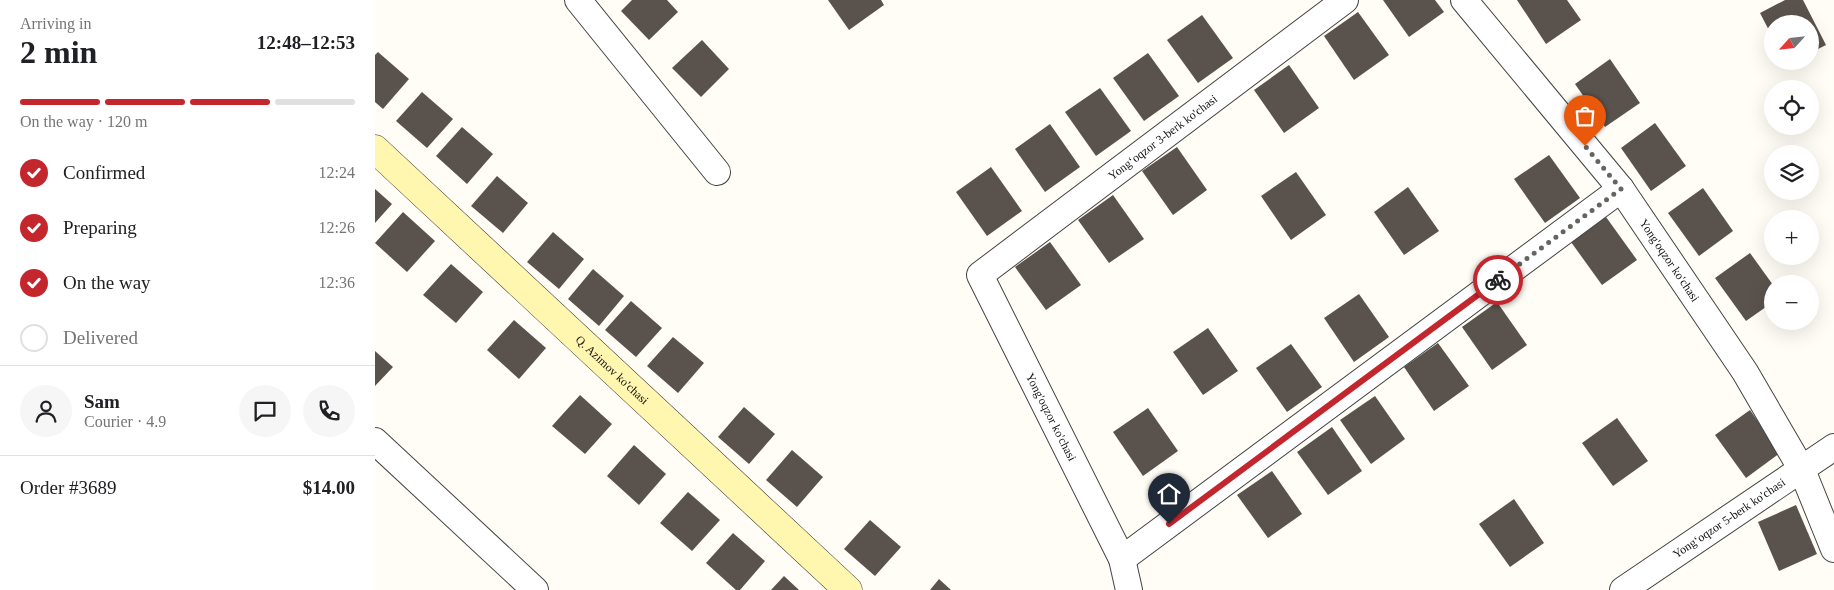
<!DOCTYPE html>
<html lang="en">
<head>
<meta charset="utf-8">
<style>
  body { margin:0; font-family:"Times New Roman",serif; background:#f6f6f6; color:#202124; height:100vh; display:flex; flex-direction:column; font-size:19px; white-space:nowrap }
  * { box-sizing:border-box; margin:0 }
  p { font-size:16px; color:#757577 }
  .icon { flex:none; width:28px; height:28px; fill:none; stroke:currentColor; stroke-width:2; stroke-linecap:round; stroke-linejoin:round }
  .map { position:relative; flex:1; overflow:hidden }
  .side { display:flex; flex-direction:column; background:#fff; width:375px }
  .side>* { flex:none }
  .needle { width:32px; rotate:243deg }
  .fabs { position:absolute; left:1389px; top:15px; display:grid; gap:10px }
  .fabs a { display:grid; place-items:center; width:55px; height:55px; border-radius:50%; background:#fff; box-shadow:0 5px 20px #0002; font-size:25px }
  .pin { position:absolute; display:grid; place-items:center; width:42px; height:42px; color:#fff; margin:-51px -21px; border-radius:50% 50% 50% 0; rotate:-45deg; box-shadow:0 0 5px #0007 }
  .pin .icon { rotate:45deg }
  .courier { position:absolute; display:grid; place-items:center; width:50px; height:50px; margin:-25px; border:4px solid #c4262e; border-radius:50%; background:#fff; color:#222; box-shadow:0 1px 6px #0007 }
  .headline em { font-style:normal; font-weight:800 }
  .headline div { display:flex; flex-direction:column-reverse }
  .headline { display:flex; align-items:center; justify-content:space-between; height:85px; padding:0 20px }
  h1 { font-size:32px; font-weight:800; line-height:38px }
  .bar { display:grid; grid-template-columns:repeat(4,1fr); gap:8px 5px; align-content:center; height:60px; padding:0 20px }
  .bar i { height:6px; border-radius:4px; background:#e0e0e0 }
  .bar .current { background:#c4262e }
  .bar p { grid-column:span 4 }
  .line { display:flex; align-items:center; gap:12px; padding:0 20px; border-top:1px solid #e0e0e0 }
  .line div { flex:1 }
  .round { display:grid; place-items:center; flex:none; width:52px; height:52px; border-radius:26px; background:#f6f6f6 }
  ol { padding:0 20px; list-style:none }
  li { display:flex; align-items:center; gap:15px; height:55px }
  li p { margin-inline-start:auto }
  li .icon { padding:5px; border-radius:50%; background:#c4262e; color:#fff; stroke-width:4 }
  li:last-child { color:#757577 }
  li i { width:28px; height:28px; border:2px solid #e0e0e0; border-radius:50% }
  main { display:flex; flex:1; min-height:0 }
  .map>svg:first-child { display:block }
  .building { fill:#5a524d }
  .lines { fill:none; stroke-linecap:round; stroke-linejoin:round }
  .street-casing { stroke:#444; stroke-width:28 }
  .secondary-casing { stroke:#333; stroke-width:29 }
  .street { stroke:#fff; stroke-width:26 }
  .secondary { stroke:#fff6b0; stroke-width:28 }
  .done { stroke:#646461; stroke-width:5; stroke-dasharray:0 9 }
  .route { stroke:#c4262e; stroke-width:6 }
  .labels { text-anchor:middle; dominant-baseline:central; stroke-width:5; stroke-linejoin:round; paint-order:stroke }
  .street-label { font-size:12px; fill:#111; stroke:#fff }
</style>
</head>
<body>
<main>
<section class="side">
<div class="headline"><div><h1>2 min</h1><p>Arriving in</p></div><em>12:48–12:53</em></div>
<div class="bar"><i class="current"></i><i class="current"></i><i class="current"></i><i></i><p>On the way · 120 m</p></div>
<ol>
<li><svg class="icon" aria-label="check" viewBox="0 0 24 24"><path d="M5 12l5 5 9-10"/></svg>Confirmed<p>12:24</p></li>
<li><svg class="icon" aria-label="check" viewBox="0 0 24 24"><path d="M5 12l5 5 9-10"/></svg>Preparing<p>12:26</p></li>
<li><svg class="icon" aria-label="check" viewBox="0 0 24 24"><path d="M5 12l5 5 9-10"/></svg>On the way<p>12:36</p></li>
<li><i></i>Delivered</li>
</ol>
<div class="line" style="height:90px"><a class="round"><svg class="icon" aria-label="person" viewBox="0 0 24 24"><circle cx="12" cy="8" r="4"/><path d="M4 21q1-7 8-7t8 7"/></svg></a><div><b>Sam</b><p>Courier · 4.9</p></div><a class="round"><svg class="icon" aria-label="chat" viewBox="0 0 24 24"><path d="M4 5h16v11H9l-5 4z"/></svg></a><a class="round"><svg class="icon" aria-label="phone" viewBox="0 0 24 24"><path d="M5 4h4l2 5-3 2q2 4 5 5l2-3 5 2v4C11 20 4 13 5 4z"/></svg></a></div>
<div class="line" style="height:65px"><div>Order #3689</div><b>$14.00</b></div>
</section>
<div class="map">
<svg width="1459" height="590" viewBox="0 0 1459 590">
  <rect width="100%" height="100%" fill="#fffdf5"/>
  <!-- building -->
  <g class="building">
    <path d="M257,0H292L303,12L274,40L246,11Z"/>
    <path d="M453,0H506L509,5L474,30Z"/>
    <path d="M1008,0H1060L1069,12L1034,37Z"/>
    <path d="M1142,0H1192L1206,20L1171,44Z"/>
    <path d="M1410,0H1428L1451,45L1435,53V24H1398V38L1385,13Z"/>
    <path d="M983,12L1014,55L979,80L949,36Z"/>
    <path d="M827,15L858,58L823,83L792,40Z"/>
    <path d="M327,40L354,69L326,97L297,68Z"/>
    <path d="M3,52L34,79L8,109L0,102V55Z"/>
    <path d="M773,53L804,96L769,121L738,78Z"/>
    <path d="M1235,59L1265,103L1230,127L1200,84Z"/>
    <path d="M914,65L944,108L909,133L879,90Z"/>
    <path d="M725,88L756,131L721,156L690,112Z"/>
    <path d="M47,92L78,119L52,148L21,121Z"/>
    <path d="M1280,123L1311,166L1276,191L1246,148Z"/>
    <path d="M675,124L705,167L670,192L640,149Z"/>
    <path d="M87,127L118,154L92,184L61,156Z"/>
    <path d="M802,147L832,190L798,215L767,171Z"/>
    <path d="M1174,155L1205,198L1170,223L1139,179Z"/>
    <path d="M616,167L647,211L612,236L581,192Z"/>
    <path d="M921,172L951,215L916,240L886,196Z"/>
    <path d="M122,176L153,203L128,233L96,206Z"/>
    <path d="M1033,187L1064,231L1029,255L999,212Z"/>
    <path d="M1328,188L1358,231L1324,256L1293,213Z"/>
    <path d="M0,189L17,204L0,223Z"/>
    <path d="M738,195L769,239L734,263L703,220Z"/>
    <path d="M28,212L60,241L32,272L0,243Z"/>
    <path d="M1231,217L1262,260L1227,285L1196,242Z"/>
    <path d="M178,232L209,259L184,289L152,262Z"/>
    <path d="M675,242L706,285L671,310L640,267Z"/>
    <path d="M1375,253L1398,285V302L1371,321L1340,278Z"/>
    <path d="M76,264L108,292L81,323L48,295Z"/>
    <path d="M218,269L249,296L224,326L193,299Z"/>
    <path d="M984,294L1014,337L979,362L949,318Z"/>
    <path d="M256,301L287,328L261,357L230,330Z"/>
    <path d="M1122,302L1152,345L1117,370L1087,327Z"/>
    <path d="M139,320L171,348L144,379L112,350Z"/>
    <path d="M833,328L863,371L828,395L798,352Z"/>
    <path d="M298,337L329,363L303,393L272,366Z"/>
    <path d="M1063,343L1094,386L1059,411L1029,367Z"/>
    <path d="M916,344L947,387L912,412L881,368Z"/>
    <path d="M0,351L18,367L0,386Z"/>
    <path d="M205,395L237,424L210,454L177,426Z"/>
    <path d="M1000,396L1030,439L996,464L965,420Z"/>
    <path d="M369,407L400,434L374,464L343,437Z"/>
    <path d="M773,408L803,451L768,476L738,432Z"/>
    <path d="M1375,410L1405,453L1371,478L1340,435Z"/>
    <path d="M1242,418L1273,461L1238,486L1207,443Z"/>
    <path d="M957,427L987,471L953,495L922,452Z"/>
    <path d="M259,445L291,474L264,505L232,476Z"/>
    <path d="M417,450L448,477L422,507L391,480Z"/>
    <path d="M897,471L927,514L893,538L862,495Z"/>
    <path d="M313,492L345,520L317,551L285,523Z"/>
    <path d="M1139,499L1169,543L1135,567L1104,524Z"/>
    <path d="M1421,505L1442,554L1404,571L1383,522Z"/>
    <path d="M495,520L526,547L500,576L469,549Z"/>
    <path d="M358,533L390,561L365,590H361L331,563Z"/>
    <path d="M409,576L424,590H396Z"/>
    <path d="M564,579L576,590H555Z"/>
  </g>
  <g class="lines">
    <defs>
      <g id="street">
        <path d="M203,0L342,172"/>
        <path id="s1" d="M1089,0L1246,189L1370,372L1427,470L1459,549"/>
        <path d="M0,441L160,590"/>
        <path d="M747,559L1246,189"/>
        <path id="s2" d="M754,590L747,559L605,275L970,0"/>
        <path id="s3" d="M1248,590L1459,447"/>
      </g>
      <g id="secondary">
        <path id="s4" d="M0,149L473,590"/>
      </g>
    </defs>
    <!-- street casing -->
    <use href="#street" class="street-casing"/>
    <!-- secondary casing -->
    <use href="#secondary" class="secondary-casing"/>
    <!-- street -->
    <use href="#street" class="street"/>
    <!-- secondary -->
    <use href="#secondary" class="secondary"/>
  </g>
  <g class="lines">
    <!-- done -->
    <path class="done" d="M1123,280L1246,189L1210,146"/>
    <!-- route -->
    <path class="route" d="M794,524L1123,280"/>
  </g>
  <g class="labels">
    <!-- street labels -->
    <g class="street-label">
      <text stroke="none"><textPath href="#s2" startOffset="578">Yong‘oqzor 3-berk ko'chasi</textPath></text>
      <text stroke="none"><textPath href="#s1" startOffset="332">Yong'oqzor ko'chasi</textPath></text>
      <text stroke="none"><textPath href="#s4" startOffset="324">Q. Azimov ko'chasi</textPath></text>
      <text transform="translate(676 417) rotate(63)">Yong'oqzor ko'chasi</text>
      <text stroke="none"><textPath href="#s3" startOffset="128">Yong‘oqzor 5-berk ko'chasi</textPath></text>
    </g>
  </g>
</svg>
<div class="fabs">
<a><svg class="needle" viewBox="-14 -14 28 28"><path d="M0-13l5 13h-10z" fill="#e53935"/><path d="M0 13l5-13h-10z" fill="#757577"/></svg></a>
<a><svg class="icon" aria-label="locate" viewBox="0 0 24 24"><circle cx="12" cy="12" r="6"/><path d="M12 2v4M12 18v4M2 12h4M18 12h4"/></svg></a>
<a><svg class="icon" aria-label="layers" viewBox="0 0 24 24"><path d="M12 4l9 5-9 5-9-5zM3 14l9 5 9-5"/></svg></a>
<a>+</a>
<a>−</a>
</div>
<div class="pin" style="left:1210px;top:146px;background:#ea580c"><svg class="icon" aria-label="bag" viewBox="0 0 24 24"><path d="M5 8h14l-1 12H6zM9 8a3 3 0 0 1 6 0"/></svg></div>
<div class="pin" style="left:794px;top:524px;background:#1f2937"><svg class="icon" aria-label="home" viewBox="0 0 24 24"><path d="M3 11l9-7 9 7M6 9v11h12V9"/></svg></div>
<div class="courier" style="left:1123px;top:280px"><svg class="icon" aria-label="bike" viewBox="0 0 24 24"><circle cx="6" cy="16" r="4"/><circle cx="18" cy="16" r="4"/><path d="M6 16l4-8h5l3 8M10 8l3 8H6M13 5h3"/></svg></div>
</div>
</main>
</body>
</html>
